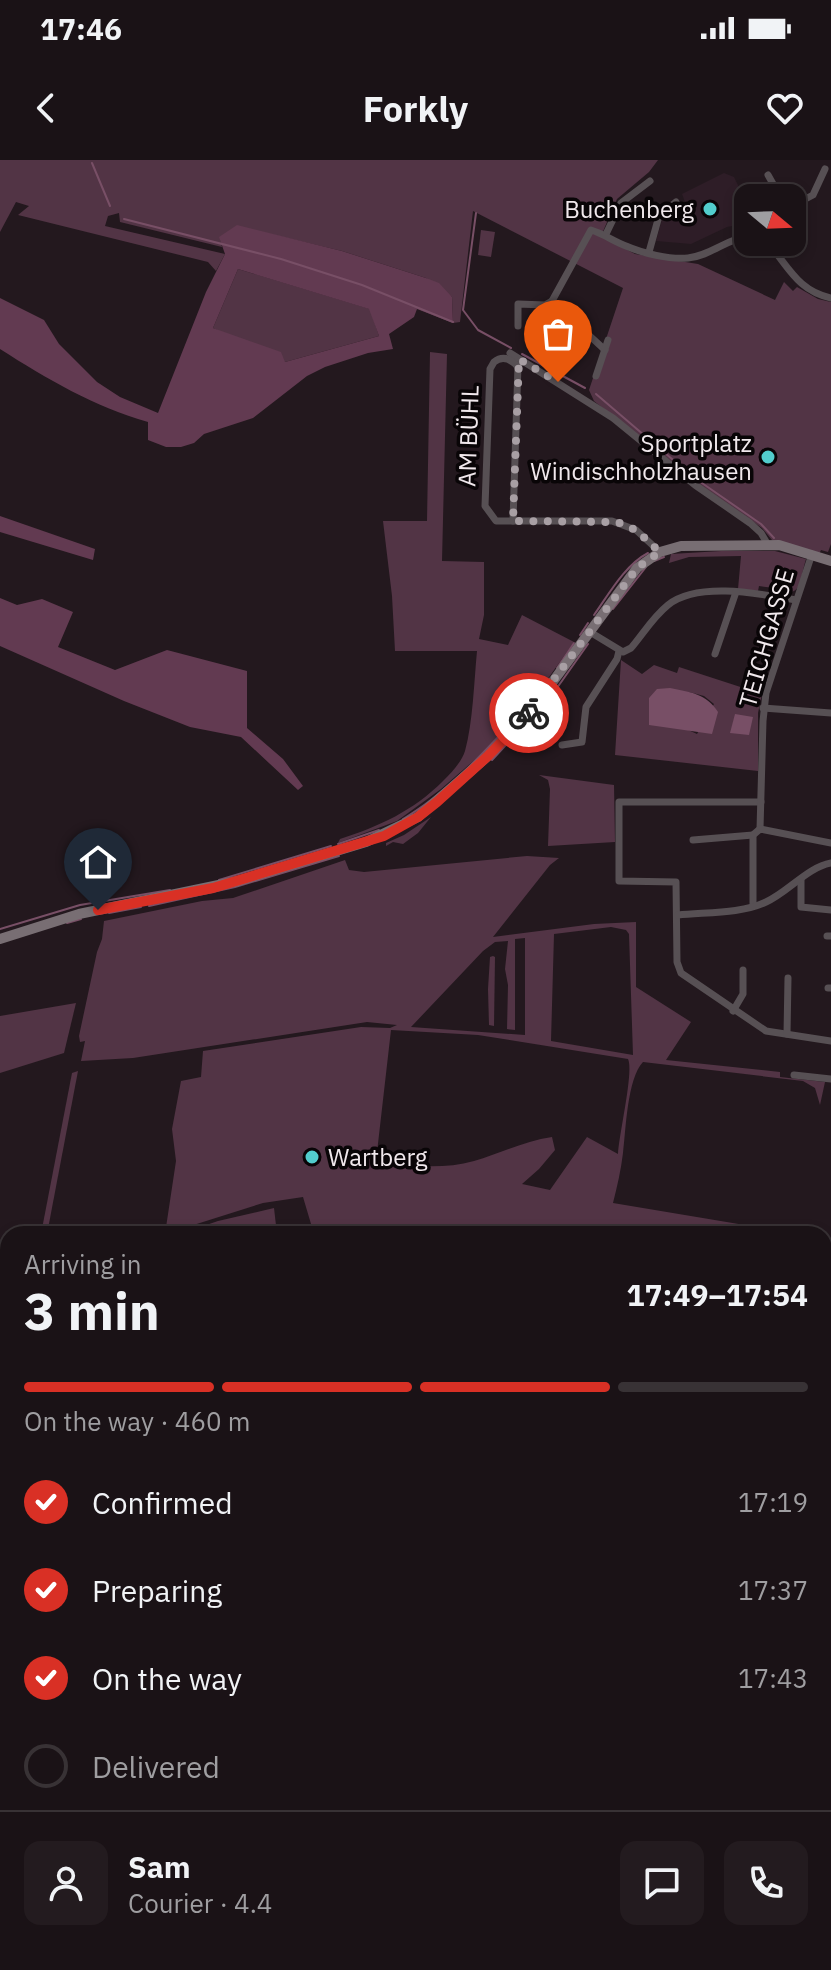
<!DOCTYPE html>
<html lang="en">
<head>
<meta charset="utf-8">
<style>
  body { margin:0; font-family:"IBM Plex Sans",sans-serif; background:#231b1f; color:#f1f3f6; height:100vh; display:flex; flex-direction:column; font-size:30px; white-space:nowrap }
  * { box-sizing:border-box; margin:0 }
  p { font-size:26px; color:#9f9ea1 }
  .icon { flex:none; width:44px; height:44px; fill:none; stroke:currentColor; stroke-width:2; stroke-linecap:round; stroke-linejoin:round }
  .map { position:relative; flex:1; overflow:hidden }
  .drawer { position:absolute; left:0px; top:1066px; width:832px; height:744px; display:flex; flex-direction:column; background:#1a1216; border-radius:24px 24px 0 0; box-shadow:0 4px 12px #0003,0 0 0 2px #383235 }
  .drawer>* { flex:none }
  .needle { width:52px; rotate:109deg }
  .buttons { position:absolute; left:734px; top:24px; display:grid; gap:16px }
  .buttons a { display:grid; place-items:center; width:72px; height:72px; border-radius:16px; background:#1a1216; box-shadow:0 4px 12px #0003,0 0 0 2px #383235; font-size:40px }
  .pin { position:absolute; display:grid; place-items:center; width:68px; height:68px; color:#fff; margin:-82px -34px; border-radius:50% 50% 50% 0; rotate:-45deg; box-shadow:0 0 8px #0007 }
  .pin .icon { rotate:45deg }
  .courier { position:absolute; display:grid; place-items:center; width:80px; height:80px; margin:-40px; border:6px solid #d93025; border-radius:50%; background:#fff; color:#222; box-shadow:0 2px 10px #0007 }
  .headline em { font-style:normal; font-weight:700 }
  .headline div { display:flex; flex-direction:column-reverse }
  .headline { display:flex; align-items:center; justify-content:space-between; height:136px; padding:0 24px }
  h1 { font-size:52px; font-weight:700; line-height:60px }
  .bar { display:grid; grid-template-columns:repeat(4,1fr); gap:12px 8px; align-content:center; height:96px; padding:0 24px }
  .bar i { height:10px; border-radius:6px; background:#383235 }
  .bar .active { background:#d93025 }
  .bar p { grid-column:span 4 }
  .line { display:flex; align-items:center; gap:20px; padding:0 24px; border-top:2px solid #383235 }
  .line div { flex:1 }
  .round { display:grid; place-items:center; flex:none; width:84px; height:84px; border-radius:16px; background:#231b1f }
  ol { padding:0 24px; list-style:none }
  li { display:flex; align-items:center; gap:24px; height:88px }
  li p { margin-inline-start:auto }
  li .icon { padding:8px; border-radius:50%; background:#d93025; color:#fff; stroke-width:4 }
  li:last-child { color:#9f9ea1 }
  li i { width:44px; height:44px; border:4px solid #383235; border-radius:50% }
  .status { display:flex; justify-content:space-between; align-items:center; height:56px; padding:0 40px; background:#1a1216; direction:ltr }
  .status svg { height:22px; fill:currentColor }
  header { display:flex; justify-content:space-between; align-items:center; height:104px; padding:0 24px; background:#1a1216; font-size:36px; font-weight:700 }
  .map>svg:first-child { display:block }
  .built { fill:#2e1d27 }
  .green { fill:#523445; fill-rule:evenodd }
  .forest { fill:#623a51; fill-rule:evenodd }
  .water { fill:#784f66 }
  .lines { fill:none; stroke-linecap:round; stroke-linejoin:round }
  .stream { stroke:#784f66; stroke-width:2 }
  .street { stroke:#575054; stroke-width:7 }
  .secondary { stroke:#786e73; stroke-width:10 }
  .done { stroke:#a89fa4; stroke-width:8; stroke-dasharray:0 14.4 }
  .route { stroke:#d93025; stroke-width:10 }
  .poi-dot { fill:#52cdcd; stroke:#090507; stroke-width:3 }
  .labels { text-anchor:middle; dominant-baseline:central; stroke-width:7; stroke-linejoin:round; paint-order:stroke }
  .poi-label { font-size:24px; fill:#f0e8ec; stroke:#090507; text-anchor:end }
  .street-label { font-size:24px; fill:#f0e8ec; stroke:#090507 }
</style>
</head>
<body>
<div class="status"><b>17:46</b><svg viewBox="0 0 49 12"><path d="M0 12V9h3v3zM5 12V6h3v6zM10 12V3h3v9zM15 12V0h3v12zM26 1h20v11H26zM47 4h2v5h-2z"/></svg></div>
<header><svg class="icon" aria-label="back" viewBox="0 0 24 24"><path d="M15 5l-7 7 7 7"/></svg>Forkly<svg class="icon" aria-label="heart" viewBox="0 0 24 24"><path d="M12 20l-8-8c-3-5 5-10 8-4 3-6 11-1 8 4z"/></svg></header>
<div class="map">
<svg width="831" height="1810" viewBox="0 0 831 1810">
  <rect width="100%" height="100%" fill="#23181e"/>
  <!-- built -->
  <path class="built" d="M724,13L734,17L748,46V63L727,67L691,84L656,81L663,56L685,42L682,34Z"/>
  <!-- green -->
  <g class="green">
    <path d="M0,0H658L649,12L617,39L601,76L635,94L698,104L775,140L784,122L793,131L797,127L818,139L831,142V384L828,392L821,390L819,394L772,380L762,368L690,318L594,241L589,230L623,128L473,51L460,162L453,163L452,137L426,118L342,91L262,72L220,77L222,87L120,62L119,53L108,56L105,66L225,94L216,111L208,102L18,55L29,46L16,42L0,72Z"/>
    <path d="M481,70L495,72L491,97L478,95Z"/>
    <path d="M238,109L370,149L379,176L285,202L213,168Z"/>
    <path d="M430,192L447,194L442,401L484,402V455L479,479L508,485L522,455L574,482L532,541L478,597L441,629L397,661L338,683L340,679C380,666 413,651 443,621C451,613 461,603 465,591C473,562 474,522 477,491H395L392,436L383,361H427Z"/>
    <path d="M721,391H775L806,399C798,425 804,436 773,433L774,428L759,426L758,431L738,429L741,396L689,397L669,403L671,394Z"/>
    <path d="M621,500L642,514L654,505L677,513L679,507L762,534L758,553V611L615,595ZM689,532L704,536L714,544L697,574L649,552V538Z"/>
    <path d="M539,615L614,625L615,682L548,686L550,629L548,620Z"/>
    <path d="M431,657L418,673L403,684L393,682L386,686V683L404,675Z"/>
    <path d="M527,696L559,698L550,705L493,777L594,764L636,762V827L691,862L666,900L780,912V917L825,922L820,945L815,928L803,921L643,902C627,919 626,970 623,993C621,1010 617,1027 613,1043L799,1074H314L303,1037L263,1043L165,1074L176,1001L172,969L181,921L201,917L203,891L361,867L390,868L397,865L367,862L133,898L81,901L85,881L80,882L79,876L97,792L102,779L104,761L202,741L233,738L345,700L349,710L364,712ZM611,767L626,770L629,774L633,895L551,881L554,774ZM525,778V875L411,867L483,791L495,782L508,781L505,809L508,825L507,869L515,870V779ZM391,870L478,875L628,899C634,911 619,974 618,994L587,977L550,1030L522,1024L539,1009L555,990L552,977C525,981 500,993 474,1001C442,1010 408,1006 376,1001Z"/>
    <path d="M493,796L495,797L494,866L489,865L488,829L490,797Z"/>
    <path d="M76,843L64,893L0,913V856Z"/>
    <path d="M78,911L47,1074H41L72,913Z"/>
    <path d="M274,1048L277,1074H180L218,1061Z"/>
    <path d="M824,1078L831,1079V1283L824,1280Z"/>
    <path d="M8,1450V1581L0,1583V1454Z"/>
    <path d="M361,1802H500L478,1810H357Z"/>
  </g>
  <!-- forest -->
  <g class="forest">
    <path d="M237,65L342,91L426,118L439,123L452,137L453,163L417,149L414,157L389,174L393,189L368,193L325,207L307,216L253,258L204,274L194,283L181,287H166L148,280V262C95,247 47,219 0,189V138L44,160L59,184L97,222L120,237L158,253L206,132L225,94L219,77ZM238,109L369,149L379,176L285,202L281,192L213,168Z"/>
    <path d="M0,356L95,389L93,400L0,372Z"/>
    <path d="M0,438L17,445L42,439L73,452L58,487L115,510L167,490L247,511V568L283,599L303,626L298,630L241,577L190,567L124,541L0,486Z"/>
    <path d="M8,1408V1450L0,1454V1411Z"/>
  </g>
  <!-- water -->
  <g class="water">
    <path d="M670,528C690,532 707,534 718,552L712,574L649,565V538L657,529Z"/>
    <path d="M735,554L753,557L749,575L730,573Z"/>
  </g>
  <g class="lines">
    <!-- stream -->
    <g class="stream">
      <path d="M92,3L110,46"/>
      <path d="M476,53L463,150L478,170L511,188"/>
      <path d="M124,59L281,99L362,125L453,162"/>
      <path d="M522,194L585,228"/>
      <path d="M596,234L693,317"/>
      <path d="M699,321L761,364L774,378"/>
      <path d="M654,401L664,397"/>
      <path d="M613,449L646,407"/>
      <path d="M594,455C609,434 625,405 648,393"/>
      <path d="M580,475L588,463"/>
      <path d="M557,508L574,483"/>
      <path d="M532,541L541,529"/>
      <path d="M492,600L552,535L588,484"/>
      <path d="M403,659C448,633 489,587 524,549"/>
      <path d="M338,684L379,670"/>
      <path d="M219,720L331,686"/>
      <path d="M149,746L235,727L339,696"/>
      <path d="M109,753L141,747"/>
      <path d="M67,763L81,759"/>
      <path d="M0,769L80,745L170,730"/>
      <path d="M824,1345L831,1348"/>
      <path d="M0,1430L8,1426"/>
      <path d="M824,1505H831"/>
    </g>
    <!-- street -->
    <g class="street">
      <path d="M768,15L781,38"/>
      <path d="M792,46L813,35L825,9"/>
      <path d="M606,74L621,43L650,21"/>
      <path d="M767,82C788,105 797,131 831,138"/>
      <path d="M649,92L659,56L676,42"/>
      <path d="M552,141L605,190"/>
      <path d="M518,166V144L545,145L552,141L591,70C604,74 613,81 626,86C642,93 670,100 688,98C710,96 727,79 748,76"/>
      <path d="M510,193L613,258L695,325L750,363L761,373L768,385"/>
      <path d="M518,207C511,199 503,195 494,202L490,209L485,346L496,361H612L636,370L660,392"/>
      <path d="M596,216L608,180"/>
      <path d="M513,361L518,205"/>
      <path d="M590,472L623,492L631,488C643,474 653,457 668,445C698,421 761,434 796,440"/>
      <path d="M715,494L736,432"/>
      <path d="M763,548L831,553"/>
      <path d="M562,585L582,582L586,547L617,499L619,491"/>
      <path d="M761,642H619V721L676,722L677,802L681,813L766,871L831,881"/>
      <path d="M760,669L763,561L766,533L812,394"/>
      <path d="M693,680L753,675"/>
      <path d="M801,720V747L831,750"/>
      <path d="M753,746V675L760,669L831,683"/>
      <path d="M678,755C705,752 741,754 766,742C788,732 808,707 831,703"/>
      <path d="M827,776H831"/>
      <path d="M828,828H831"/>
      <path d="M733,851L743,834V810"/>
      <path d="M787,874L788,818"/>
      <path d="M794,915L831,919"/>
      <path d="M824,1338L831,1342"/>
    </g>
    <!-- secondary -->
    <g class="secondary">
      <path d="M0,779L79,754L238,721L366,682L418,657L488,596L534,547L637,408L660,392L681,386L779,385L831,401"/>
      <path d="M824,1254L831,1248"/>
      <path d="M824,1712L831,1709"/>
      <path d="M426,1802L443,1805L459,1802"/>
      <path d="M381,1810L402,1802"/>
    </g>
  </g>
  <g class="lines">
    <!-- done -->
    <path class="done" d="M529,553L637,408L660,392L636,370L617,362L513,361L519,199L558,222"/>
    <!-- route -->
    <path class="route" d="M98,750L213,728L384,676L418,657L437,642L488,596L529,553"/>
  </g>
  <!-- markers -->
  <g class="poi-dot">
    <circle cx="710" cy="49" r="8"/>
    <circle cx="768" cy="297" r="8"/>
    <circle cx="312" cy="997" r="8"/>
  </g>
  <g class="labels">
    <!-- poi labels -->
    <g class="poi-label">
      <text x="694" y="49">Buchenberg</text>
      <text x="752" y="283">Sportplatz<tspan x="752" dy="28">Windischholzhausen</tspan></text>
      <text x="328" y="997" text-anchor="start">Wartberg</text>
    </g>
    <!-- street labels -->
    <g class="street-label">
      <text transform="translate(468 276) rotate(-88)">AM BÜHL</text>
      <text transform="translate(766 478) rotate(-74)">TEICHGASSE</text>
    </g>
  </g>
</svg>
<div class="buttons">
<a><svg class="needle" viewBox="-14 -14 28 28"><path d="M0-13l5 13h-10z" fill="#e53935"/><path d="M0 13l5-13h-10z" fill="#9f9ea1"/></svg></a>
</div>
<div class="pin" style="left:558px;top:222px;background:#ea580c"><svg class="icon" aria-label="bag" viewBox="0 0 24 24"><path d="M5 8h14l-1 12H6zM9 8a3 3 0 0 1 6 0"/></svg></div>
<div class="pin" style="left:98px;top:750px;background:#1f2937"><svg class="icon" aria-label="home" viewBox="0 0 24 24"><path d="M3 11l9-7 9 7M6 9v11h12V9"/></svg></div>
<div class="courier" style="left:529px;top:553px"><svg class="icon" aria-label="bike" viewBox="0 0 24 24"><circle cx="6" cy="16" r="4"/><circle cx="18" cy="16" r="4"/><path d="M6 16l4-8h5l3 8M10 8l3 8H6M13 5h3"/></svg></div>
<section class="drawer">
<div class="headline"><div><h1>3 min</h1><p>Arriving in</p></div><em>17:49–17:54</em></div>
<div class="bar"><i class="active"></i><i class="active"></i><i class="active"></i><i></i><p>On the way · 460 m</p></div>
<ol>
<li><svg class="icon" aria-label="check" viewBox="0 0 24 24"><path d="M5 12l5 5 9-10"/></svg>Confirmed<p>17:19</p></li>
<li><svg class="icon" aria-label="check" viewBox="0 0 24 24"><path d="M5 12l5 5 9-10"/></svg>Preparing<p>17:37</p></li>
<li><svg class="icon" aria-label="check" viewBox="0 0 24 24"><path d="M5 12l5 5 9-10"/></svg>On the way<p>17:43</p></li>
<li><i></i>Delivered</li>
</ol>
<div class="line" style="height:144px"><a class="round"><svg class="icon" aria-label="person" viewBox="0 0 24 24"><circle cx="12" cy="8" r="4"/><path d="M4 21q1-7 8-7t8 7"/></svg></a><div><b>Sam</b><p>Courier · 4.4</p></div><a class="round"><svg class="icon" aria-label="chat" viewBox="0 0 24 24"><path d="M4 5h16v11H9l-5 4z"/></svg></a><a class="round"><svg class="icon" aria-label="phone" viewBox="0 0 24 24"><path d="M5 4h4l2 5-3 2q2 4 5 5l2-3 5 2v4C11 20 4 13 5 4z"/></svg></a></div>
</section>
</div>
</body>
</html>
